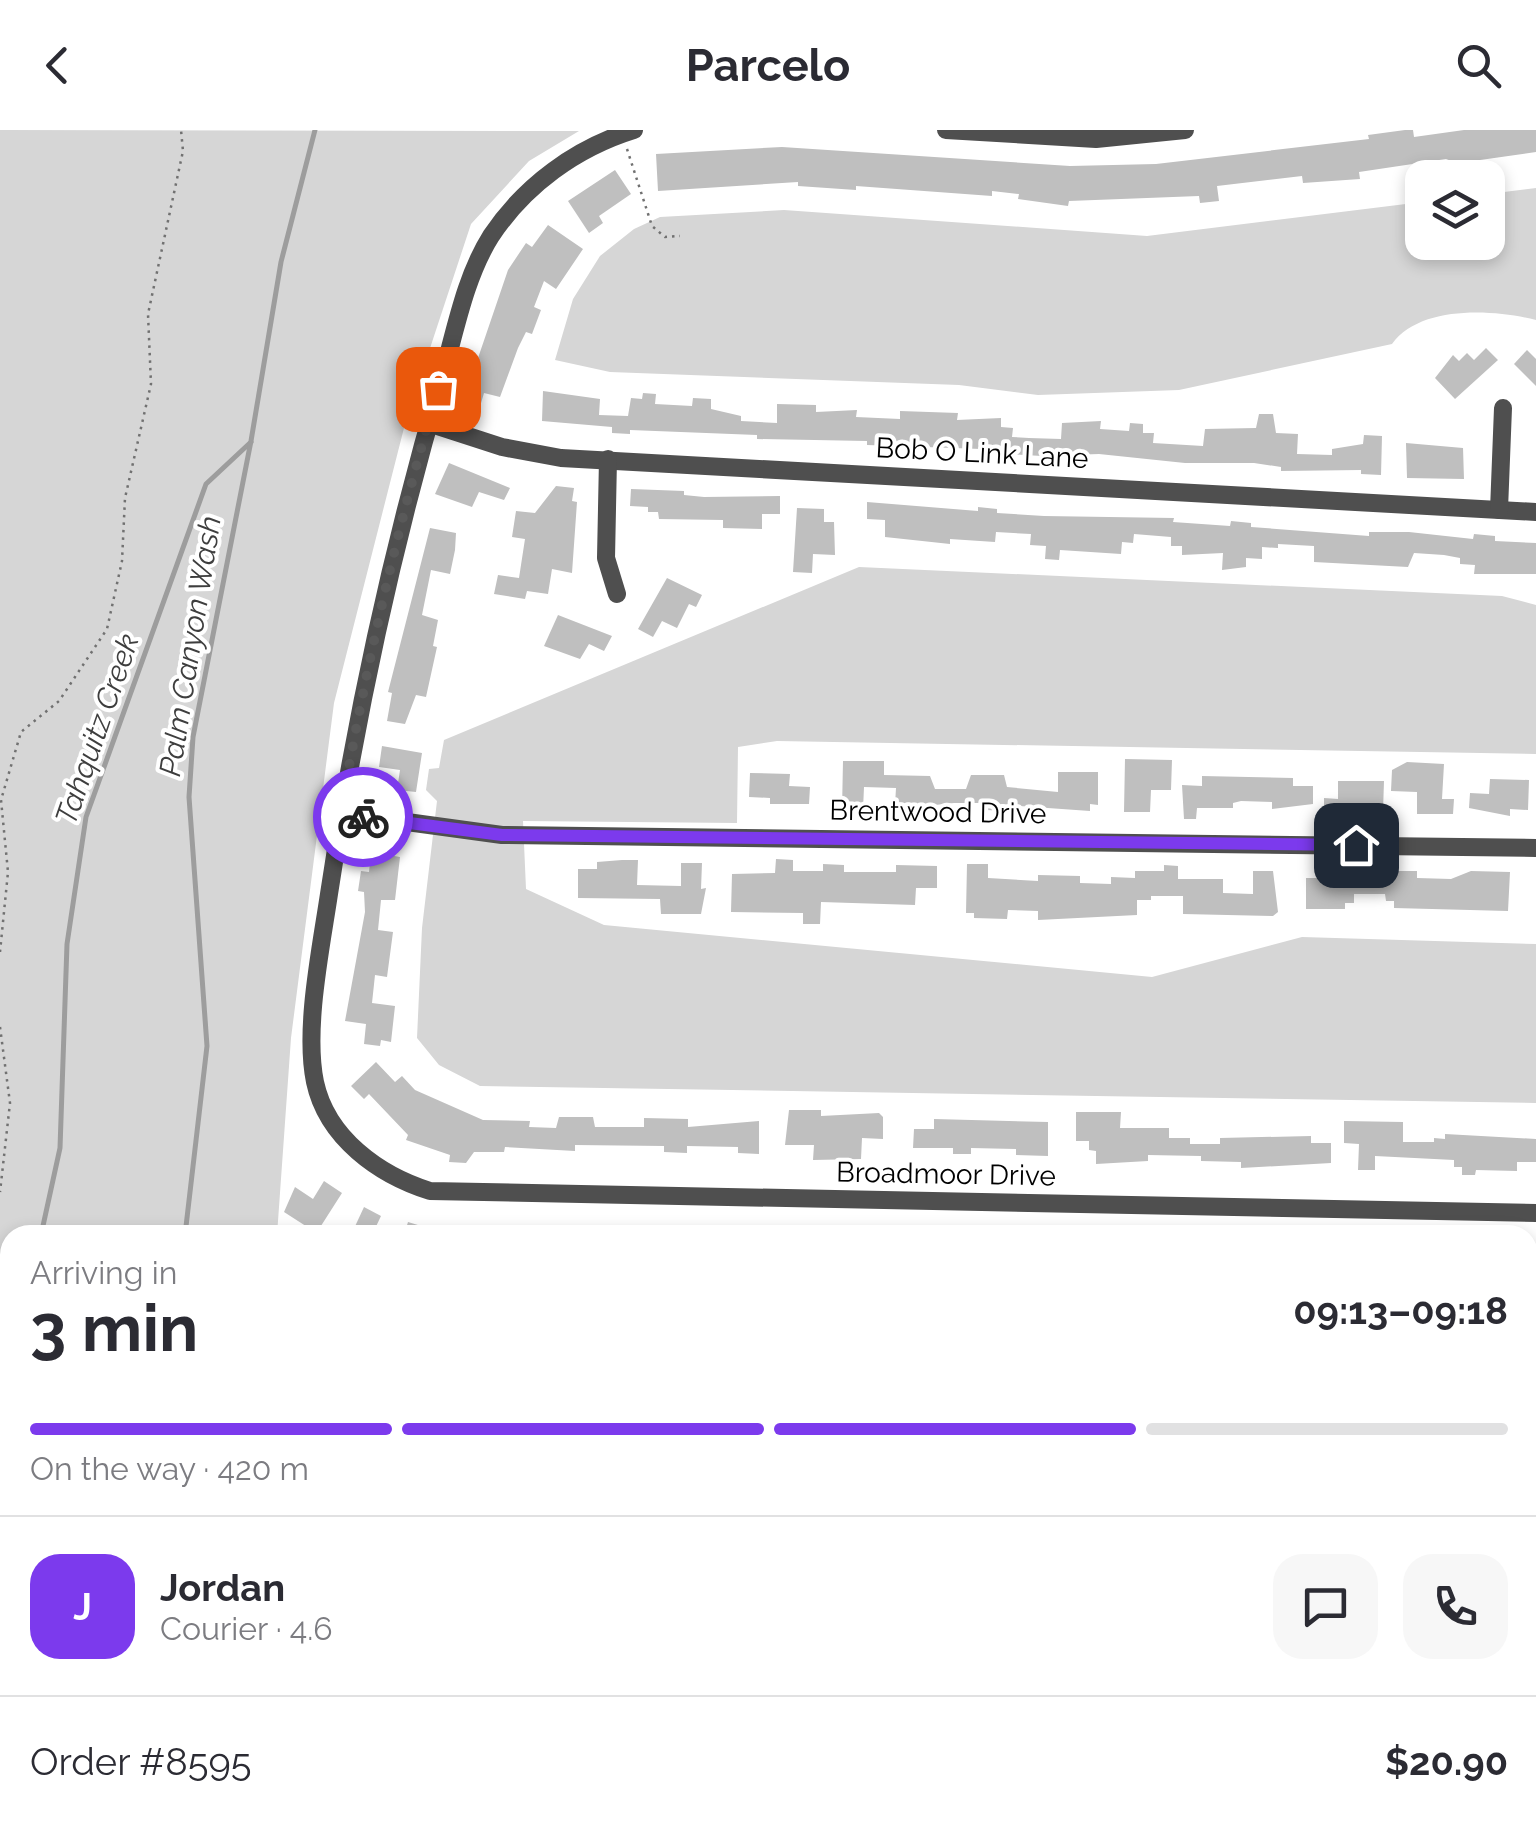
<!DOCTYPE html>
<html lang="en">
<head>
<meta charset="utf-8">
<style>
  body { margin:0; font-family:Raleway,sans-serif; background:#f7f7f7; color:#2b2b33; height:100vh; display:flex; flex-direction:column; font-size:38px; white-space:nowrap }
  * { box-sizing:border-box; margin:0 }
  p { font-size:32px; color:#7c7c81 }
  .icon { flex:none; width:55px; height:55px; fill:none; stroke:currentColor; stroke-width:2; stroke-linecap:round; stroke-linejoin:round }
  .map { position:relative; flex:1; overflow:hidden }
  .side { position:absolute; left:0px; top:1095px; width:1538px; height:620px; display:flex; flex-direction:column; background:#fff; border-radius:30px 30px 0 0; box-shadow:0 5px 15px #0003 }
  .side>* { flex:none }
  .tools { position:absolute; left:1405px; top:30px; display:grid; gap:20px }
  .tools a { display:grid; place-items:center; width:100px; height:100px; border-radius:20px; background:#fff; box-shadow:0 5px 15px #0003; font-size:50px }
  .pin { position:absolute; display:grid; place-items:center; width:85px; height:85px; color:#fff; margin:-42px; border-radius:20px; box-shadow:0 5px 15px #0006 }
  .courier { position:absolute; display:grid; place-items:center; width:100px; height:100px; margin:-50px; border:8px solid #7c3aed; border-radius:50%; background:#fff; color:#222; box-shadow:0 2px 12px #0007 }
  .head em { font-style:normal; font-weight:700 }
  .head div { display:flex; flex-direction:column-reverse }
  .head { display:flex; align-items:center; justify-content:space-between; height:170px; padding:0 30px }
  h1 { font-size:65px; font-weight:700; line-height:75px }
  .bar { display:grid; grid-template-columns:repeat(4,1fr); gap:15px 10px; align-content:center; height:120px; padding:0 30px }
  .bar i { height:12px; border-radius:8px; background:#e1e1e2 }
  .bar .current { background:#7c3aed }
  .bar p { grid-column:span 4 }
  .line { display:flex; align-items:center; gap:25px; padding:0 30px; border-top:2px solid #e1e1e2 }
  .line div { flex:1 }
  .round { display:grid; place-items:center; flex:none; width:105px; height:105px; border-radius:30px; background:#f7f7f7 }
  header { display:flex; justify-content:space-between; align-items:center; height:130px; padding:0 30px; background:#fff; font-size:45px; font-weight:700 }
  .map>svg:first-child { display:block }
  .green { fill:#d6d6d6 }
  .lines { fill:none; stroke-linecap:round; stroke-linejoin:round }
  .stream { stroke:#9d9d9d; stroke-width:5 }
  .building { fill:#bfbfbf }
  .primary-casing { stroke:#dbdbdb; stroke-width:30 }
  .path { stroke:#717171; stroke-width:2.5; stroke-dasharray:2.5 5; stroke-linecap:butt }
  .street { stroke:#4f4f4f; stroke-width:18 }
  .primary { stroke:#000; stroke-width:25 }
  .done { stroke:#595959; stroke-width:10; stroke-dasharray:0 18 }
  .route { stroke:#7c3aed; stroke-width:12 }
  .labels { text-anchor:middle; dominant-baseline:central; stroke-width:8; stroke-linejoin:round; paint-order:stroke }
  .street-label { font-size:28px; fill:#000; stroke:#fff }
  .water-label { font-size:30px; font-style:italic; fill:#3e3e3e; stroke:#fff }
</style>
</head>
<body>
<header><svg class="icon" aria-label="back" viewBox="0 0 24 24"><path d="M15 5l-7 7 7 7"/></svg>Parcelo<svg class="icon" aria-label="search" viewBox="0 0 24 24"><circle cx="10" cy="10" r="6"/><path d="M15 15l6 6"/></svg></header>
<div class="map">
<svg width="1536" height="1715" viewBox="0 0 1536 1715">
  <rect width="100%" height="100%" fill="#fff"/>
  <!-- green -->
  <g class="green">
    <path d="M0,0L579,1L529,31L471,94L405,294L334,573L291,908L277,1105H10V1539L0,1536Z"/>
    <path d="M1536,58V190C1493,179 1420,175 1392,214L1179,260L1038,265L959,255L610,242L555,230L573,169L600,126L634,99L660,87L784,80L1147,106L1422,72V112H1488V64Z"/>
    <path d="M859,437L1502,466L1536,475V624L777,611L738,617L737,693L523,691L526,759L604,795L1152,847L1302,807L1536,814V973L480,956L439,935L417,908L422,798L437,671L426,660L429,639L439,638L444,610Z"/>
  </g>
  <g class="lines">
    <!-- stream -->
    <g class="stream">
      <path d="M41,1105L60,1018L67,814L86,687L206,354L251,312"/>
      <path d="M185,1105L207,916L189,667L193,607L251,311L281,132L315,0"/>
      <path d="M0,1328L10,1265"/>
      <path d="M154,1715V1705"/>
    </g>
  </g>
  <!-- building -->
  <g class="building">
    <path d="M1405,0H1413L1414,7L1464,0H1536V22L1466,32L1467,40L1455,42L1454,32L1446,29L1359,42L1360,49L1303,53L1302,46L1217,56L1219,71L1200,73L1199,66L1069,71L1068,76L1018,69L1019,64L992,61V66L856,56V60L798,56V52L658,61L656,24L782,17L1070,36L1156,34L1369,9L1368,5Z"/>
    <path d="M615,40L631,64L599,86L603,93L589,103L568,71Z"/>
    <path d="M548,95L583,119L556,159L544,151L534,177L541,180L532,204L526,202L518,218L500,267L484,263L479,280L462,275L508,140L526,113L532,117Z"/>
    <path d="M1486,218L1498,230L1455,269L1435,248L1453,225L1459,231L1467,223L1474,230Z"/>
    <path d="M1527,220L1536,229V256L1514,234Z"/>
    <path d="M543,261L600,269L599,285L628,286L631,268L642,269L643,263L656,264L655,274L692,276L693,268L711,269V279L741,286V291L777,293V274L816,275V282L857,280L856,287L900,289V281L958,283L957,290L1001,288V297L1013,298L1012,307L1029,308L1061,309L1062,293L1101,291L1100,299L1129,301L1130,293L1143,294V303H1154L1153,313L1203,316L1205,299L1256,298L1259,284H1273L1276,303L1298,304L1297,324L1332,325V319L1363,314L1364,305L1382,306L1381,345L1361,344V340L1281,341V337L1254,333H1185L1099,324L1042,326L1010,324V320L867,315V311L757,309V305L630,300V304L612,303V297L542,291Z"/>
    <path d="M1406,313L1463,318L1464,349L1407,348Z"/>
    <path d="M449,333L510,358L504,370L479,362L472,377L435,364Z"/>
    <path d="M556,356L574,358L572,371L577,372L572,443L552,439L548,464L527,461L525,469L494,464L498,445L519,448L525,409L512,407L516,381L535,383Z"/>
    <path d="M631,359L684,361V365L704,367L780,366V384H762V399L723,398V390L659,389L658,382H648V377L630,376Z"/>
    <path d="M867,372L978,381V377L997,379V383L1044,386L1174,388L1173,392L1230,396L1231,391L1251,393V397L1369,406V402H1409L1473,409L1474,404L1495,406V411L1536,413V444H1474L1475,435L1460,434V428L1444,425L1414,423L1408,437L1314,432V416L1278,414V418L1262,417V429L1246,428V437L1222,440L1223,423L1182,425V416H1171V407L1134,404L1133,413L1122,412L1121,424L1060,420L1059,430L1045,429L1046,416L1030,415L1031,404L996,402L995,412L950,409V414L885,407V390L867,389Z"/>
    <path d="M797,378L824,379V392H834L835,425L813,424L812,443L793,442Z"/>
    <path d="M430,398L456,403L455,420L450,444L431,440L422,485L438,490L433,516L437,517L426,567L416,565L405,594L387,591L392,563L388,562Z"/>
    <path d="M667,448L702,465L696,477L689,474L677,498L662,491L653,507L638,499Z"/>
    <path d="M558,485L612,506L604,521L589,514L580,529L544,516Z"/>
    <path d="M382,616L422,623L416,662L397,660L400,640L379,637Z"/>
    <path d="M1125,629L1172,630L1171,660H1151L1150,682H1124Z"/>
    <path d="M843,631H884V645L930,646L935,659H966L971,645H1004L1007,657L1058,662V642H1098V675L1090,674V681L1007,675V681L986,680V673H954L935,675L934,681H915V675H895L896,658L864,657L863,680H842Z"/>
    <path d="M1407,632L1444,634L1442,669H1454L1453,684H1417V662L1391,661L1392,640Z"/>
    <path d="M750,643L790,644L789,656L810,657L809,674H770V668L749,667Z"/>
    <path d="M1202,646L1293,648V656H1313V674L1272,679V672L1241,671L1233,673V678H1197L1196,689H1184L1182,655L1202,656Z"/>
    <path d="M1490,649L1529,650L1528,680L1510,679V686L1469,678L1470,663L1489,664Z"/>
    <path d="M1338,651H1384L1383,681H1374V687L1324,686V668L1338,669Z"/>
    <path d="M371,722L400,727L395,770H381L378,800L393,802L387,847L375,845L372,873L395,876L391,912L381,910L380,916L364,914L366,894L345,891L365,782L364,762L358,761L361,741L369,742Z"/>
    <path d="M776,729L793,730V741H823V734L844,735V742H896V735L937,736V758H916L915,775L821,772L820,794H803V783L731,782L732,744L775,743Z"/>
    <path d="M622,730H638L637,755L681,756V733H702L701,759L706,758L701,784H661L660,769L578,768V739H597V732Z"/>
    <path d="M967,734H988V748L1038,751V745L1080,746V753L1111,754V747L1135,748V741H1164V735L1178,736V749H1223V763L1253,764V741H1273L1278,782L1273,786L1183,784V766H1151V770H1137V785L1038,790V781L1008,780L1007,789L974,788V783H966Z"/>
    <path d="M1396,741H1417V748L1451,749L1471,741L1510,742L1508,781L1394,778V771H1386L1385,764H1354V773H1345V779H1306V748H1325V742L1376,748L1396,746Z"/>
    <path d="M376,932L395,952L402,946L415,960L483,990L530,991L529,997L556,998L559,987H593L595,997H644V988L688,989V997L759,991V1024L738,1023V1017L687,1016V1023L664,1022V1016L575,1015V1021L505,1017L504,1022H474L466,1033L449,1032L450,1025L406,1010L408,1005L369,964L364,969L351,956Z"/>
    <path d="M789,980H821V986L879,983L883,987V1009L862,1008L861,1029L813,1030L814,1015H785Z"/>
    <path d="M1076,982H1121L1120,998H1169V1008H1190V1014H1220V1008L1311,1006V1013H1331V1033L1241,1038V1032L1201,1031V1026L1148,1025V1031L1096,1034V1021L1089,1020V1011H1076Z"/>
    <path d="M934,989L1048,992V1026L1016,1025V1019L971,1018V1024H953V1018H913L914,999H934Z"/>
    <path d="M1344,991L1403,992V1012H1434V1008L1445,1009V1004L1536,1009V1032H1517V1041L1476,1040L1475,1045H1462V1037H1454V1030L1375,1026V1040H1358L1359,1014L1344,1013Z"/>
    <path d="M324,1051L342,1063L319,1099L312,1100L284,1082L295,1057L313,1069Z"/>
    <path d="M364,1077L381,1086L372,1105H351Z"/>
    <path d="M408,1092L441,1102V1105H404Z"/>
  </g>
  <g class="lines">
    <defs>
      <g id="primary">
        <path d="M0,1577L10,1580"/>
        <path d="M1528,1655H1536"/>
      </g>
    </defs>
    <!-- primary casing -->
    <use href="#primary" class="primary-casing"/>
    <!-- path -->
    <g class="path">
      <path d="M627,19L652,96L665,107L680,106"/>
      <path d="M0,822L8,742L1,670L21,602L59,571L107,499L122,431L125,368L151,254L148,184L183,21L181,0"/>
      <path d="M0,897L10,973L0,1062"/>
    </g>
    <!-- street -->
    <g class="street">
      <path d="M634,0C576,18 525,55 491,106C465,147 455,202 442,248C392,418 355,589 329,764C321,818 304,899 315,952C327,1008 379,1045 430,1061L1536,1083"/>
      <path d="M946,0L1096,9L1185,0"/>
      <path d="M428,293L502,317L561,328L1536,382"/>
      <path d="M608,329L606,428L617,464"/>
      <path d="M1499,380L1503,278"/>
      <path d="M341,683L502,705L1536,718"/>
      <path d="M1528,1202H1536"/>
      <path d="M1528,1473H1536"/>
      <path d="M1009,1705L1018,1715"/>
      <path d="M314,1715L317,1705"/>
      <path d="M1073,1715L1074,1705"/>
      <path d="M1210,1715V1705"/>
      <path d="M1407,1715V1705"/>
    </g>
    <!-- primary -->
    <use href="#primary" class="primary"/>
  </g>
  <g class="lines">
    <!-- done -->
    <path class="done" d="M363,687L341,683C365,540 397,398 438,259"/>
    <!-- route -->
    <path class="route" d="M363,687L502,705L1356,715"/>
  </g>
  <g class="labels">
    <!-- street labels -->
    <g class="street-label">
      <text transform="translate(982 323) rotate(3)">Bob O Link Lane</text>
      <text transform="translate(938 682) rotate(1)">Brentwood Drive</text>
      <text transform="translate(946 1044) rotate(1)">Broadmoor Drive</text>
    </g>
    <!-- water labels -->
    <g class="water-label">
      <text transform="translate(190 516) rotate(-81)">Palm Canyon Wash</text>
      <text transform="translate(97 599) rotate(-71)">Tahquitz Creek</text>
    </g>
  </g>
</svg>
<div class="tools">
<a><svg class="icon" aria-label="layers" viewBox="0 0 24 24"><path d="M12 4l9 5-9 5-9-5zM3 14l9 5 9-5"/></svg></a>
</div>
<div class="pin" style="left:438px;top:259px;background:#ea580c"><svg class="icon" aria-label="bag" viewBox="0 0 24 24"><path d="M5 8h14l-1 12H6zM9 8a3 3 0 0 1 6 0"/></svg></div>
<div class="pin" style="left:1356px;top:715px;background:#1f2937"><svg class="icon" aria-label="home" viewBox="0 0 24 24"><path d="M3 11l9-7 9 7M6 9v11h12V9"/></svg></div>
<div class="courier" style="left:363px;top:687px"><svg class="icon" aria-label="bike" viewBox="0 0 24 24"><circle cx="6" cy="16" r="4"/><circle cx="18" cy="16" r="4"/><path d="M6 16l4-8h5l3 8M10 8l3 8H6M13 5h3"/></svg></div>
<section class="side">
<div class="head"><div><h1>3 min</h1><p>Arriving in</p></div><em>09:13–09:18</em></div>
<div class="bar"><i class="current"></i><i class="current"></i><i class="current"></i><i></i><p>On the way · 420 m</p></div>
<div class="line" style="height:180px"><b class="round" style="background:#7c3aed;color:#fff">J</b><div><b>Jordan</b><p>Courier · 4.6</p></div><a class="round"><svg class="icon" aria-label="chat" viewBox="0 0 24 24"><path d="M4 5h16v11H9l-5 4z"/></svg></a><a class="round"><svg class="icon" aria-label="phone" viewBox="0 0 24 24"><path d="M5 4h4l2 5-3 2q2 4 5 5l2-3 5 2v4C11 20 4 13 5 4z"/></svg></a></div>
<div class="line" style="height:130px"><div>Order #8595</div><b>$20.90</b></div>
</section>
</div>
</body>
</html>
